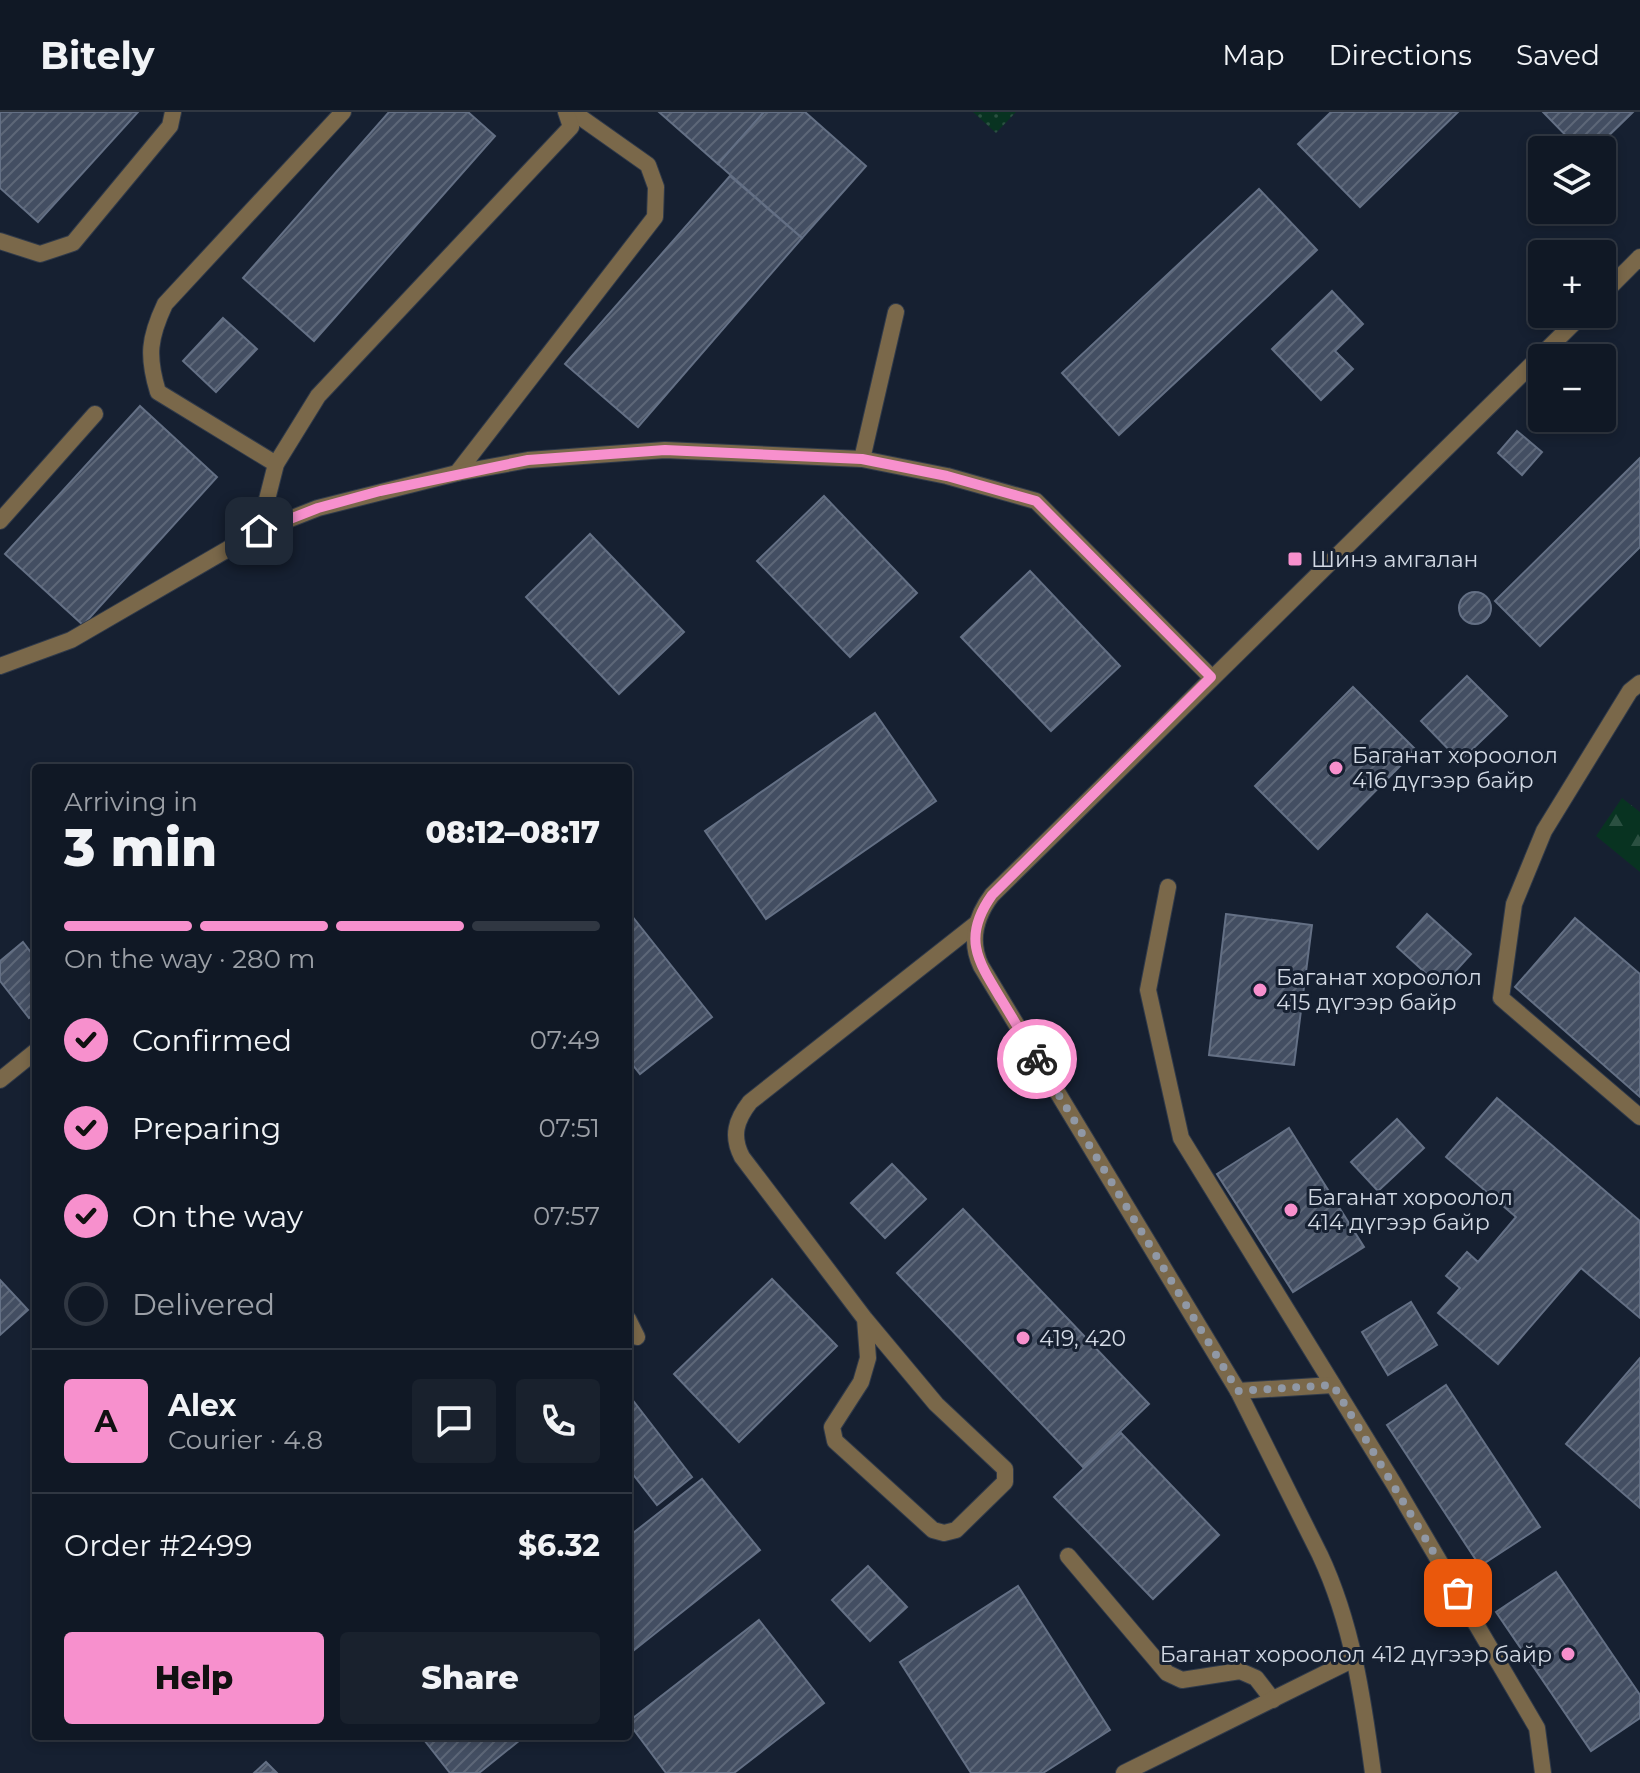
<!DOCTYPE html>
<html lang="en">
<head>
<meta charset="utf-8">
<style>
  body { margin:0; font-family:Montserrat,sans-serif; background:#19212d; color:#f1f3f6; height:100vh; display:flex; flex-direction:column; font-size:30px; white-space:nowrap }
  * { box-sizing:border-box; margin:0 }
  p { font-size:26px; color:#9ca0a7 }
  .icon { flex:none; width:44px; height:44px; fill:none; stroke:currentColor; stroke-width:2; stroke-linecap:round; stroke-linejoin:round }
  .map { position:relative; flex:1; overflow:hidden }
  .drawer { position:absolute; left:32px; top:652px; width:600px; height:976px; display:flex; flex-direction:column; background:#101825; border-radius:8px; box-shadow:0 4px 12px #0003,0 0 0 2px #303742 }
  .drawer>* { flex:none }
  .fabs { position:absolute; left:1528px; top:24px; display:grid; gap:16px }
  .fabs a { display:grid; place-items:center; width:88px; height:88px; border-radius:8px; background:#101825; box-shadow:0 4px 12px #0003,0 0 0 2px #303742; font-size:40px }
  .pin { position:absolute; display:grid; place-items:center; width:68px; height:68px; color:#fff; margin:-34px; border-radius:16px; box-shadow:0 4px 12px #0006 }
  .courier { position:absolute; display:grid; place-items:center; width:80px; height:80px; margin:-40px; border:6px solid #f790cd; border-radius:50%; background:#fff; color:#222; box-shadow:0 2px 10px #0007 }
  .head em { font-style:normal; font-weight:800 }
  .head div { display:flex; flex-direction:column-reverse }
  .head { display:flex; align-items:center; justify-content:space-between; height:136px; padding:0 32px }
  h1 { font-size:52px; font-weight:800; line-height:60px }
  .bar { display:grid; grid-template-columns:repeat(4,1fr); gap:12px 8px; align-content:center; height:96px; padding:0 32px }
  .bar i { height:10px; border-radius:6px; background:#303742 }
  .bar .selected { background:#f790cd }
  .bar p { grid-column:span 4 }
  .line { display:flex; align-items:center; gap:20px; padding:0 32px; border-top:2px solid #303742 }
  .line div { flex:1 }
  .round { display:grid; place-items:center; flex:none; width:84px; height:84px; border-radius:8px; background:#19212d }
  ol { padding:0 32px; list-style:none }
  li { display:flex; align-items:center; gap:24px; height:88px }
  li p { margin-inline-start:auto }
  li .icon { padding:8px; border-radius:50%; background:#f790cd; color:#111; stroke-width:4 }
  li:last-child { color:#9ca0a7 }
  li i { width:44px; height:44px; border:4px solid #303742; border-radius:50% }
  .button { display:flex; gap:16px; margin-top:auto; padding:16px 32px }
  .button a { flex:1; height:92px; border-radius:8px; background:#f790cd; color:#111; font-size:32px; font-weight:800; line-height:92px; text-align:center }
  .button a+a { background:#19212d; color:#f1f3f6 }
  header { display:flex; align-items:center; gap:48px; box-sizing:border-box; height:112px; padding:0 40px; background:#101825; border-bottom:2px solid #303742 }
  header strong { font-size:38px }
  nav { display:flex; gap:44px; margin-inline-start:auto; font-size:28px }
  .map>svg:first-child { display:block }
  .forest { fill:url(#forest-firs) }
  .park { fill:url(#park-dots) }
  .building { fill:url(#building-hatch); stroke:#647085; stroke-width:2 }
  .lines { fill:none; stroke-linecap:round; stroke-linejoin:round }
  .service-casing { stroke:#303a4a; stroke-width:18 }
  .minor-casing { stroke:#303a4a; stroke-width:18 }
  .service { stroke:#7a684a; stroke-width:16 }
  .minor { stroke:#7a684a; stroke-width:16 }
  .done { stroke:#9098a5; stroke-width:8; stroke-dasharray:0 14.4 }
  .route { stroke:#f790cd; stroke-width:10 }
  .poi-dot { fill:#f790cd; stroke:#162031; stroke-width:3 }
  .labels { text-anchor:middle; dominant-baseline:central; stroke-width:6; stroke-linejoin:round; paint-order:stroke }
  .poi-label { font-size:22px; fill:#d2d9e4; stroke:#162031; text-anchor:start }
</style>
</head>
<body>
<header>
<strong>Bitely</strong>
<nav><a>Map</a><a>Directions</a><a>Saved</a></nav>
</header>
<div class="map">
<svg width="1640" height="1661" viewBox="0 0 1640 1661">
  <defs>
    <pattern id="forest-firs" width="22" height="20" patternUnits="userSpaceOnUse" patternTransform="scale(2)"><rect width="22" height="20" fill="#083321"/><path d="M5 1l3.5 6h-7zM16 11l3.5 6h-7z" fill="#2b5041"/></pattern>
    <pattern id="park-dots" width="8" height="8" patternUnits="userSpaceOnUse" patternTransform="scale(2)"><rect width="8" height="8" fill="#083321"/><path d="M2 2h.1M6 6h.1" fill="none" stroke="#2b5041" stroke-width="1.8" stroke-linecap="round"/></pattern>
    <pattern id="building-hatch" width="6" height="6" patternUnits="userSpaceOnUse" patternTransform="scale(2)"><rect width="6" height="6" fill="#434e62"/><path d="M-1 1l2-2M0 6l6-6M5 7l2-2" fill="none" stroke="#5d6778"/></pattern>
  </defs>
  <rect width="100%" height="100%" fill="#162031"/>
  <!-- forest -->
  <path class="forest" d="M1622,686L1640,700V760L1596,724Z"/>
  <!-- park -->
  <path class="park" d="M973,0H1016L996,21Z"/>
  <!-- building -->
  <g class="building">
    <path d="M0,0H138L38,110L0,76Z"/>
    <path d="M389,0H468L495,24L314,229L243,166Z"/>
    <path d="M659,0H764L718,52Z"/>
    <path d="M764,0H805L866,54L802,126L718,52Z"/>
    <path d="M1331,0H1458L1360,95L1298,32Z"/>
    <path d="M1543,0H1633L1594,38H1580Z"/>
    <path d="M730,64L802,126L638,315L565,252Z"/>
    <path d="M1259,77L1317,138L1119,323L1062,261Z"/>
    <path d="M1332,179L1363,212L1335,239L1353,257L1321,288L1272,237Z"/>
    <path d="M223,206L257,237L216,280L183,249Z"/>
    <path d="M140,294L217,365L83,513L5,442Z"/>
    <path d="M1517,319L1542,340L1522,363L1498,341Z"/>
    <path d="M1640,346V435L1540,534L1495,489Z"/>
    <path d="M824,384L917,481L850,545L757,449Z"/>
    <path d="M590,422L684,520L619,582L526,485Z"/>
    <path d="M1030,459L1120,554L1051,619L961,525Z"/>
    <circle cx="1475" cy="496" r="16"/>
    <path d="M1467,564L1507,604L1460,649L1421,609Z"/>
    <path d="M1353,575L1416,638L1318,737L1255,674Z"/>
    <path d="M875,601L936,689L766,807L705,719Z"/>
    <path d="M628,799L712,905L640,962L628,947Z"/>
    <path d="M1226,802L1312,813L1294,953L1209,943Z"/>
    <path d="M1427,802L1471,842L1441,875L1397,835Z"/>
    <path d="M1575,806L1640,862V985L1515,875Z"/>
    <path d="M23,830L36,847V900L29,906L0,869V849Z"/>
    <path d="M1497,986L1640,1109V1206L1581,1156L1498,1252L1438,1201L1460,1176L1446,1164L1467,1140L1478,1150L1516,1105L1446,1045Z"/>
    <path d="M1397,1007L1424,1036L1378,1079L1351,1050Z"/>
    <path d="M1289,1016L1364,1135L1293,1180L1217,1062Z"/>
    <path d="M892,1052L926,1087L885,1126L851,1091Z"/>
    <path d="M963,1097L1149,1292L1083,1355L897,1161Z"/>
    <path d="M772,1167L837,1234L739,1330L674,1262Z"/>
    <path d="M0,1168L28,1198L0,1223Z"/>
    <path d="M1411,1190L1437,1233L1388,1263L1362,1220Z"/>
    <path d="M1640,1246V1396L1566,1332Z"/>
    <path d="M1446,1273L1540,1415L1480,1454L1387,1313Z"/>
    <path d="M628,1282L692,1365L657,1393L628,1356Z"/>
    <path d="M1121,1321L1219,1423L1153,1487L1054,1385Z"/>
    <path d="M702,1367L760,1438L628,1543V1425Z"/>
    <path d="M868,1454L907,1495L870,1529L832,1488Z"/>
    <path d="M1556,1460L1640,1583V1606L1591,1639L1496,1500Z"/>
    <path d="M1018,1474L1110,1618L1043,1661H971L900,1550Z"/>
    <path d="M759,1508L824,1591L734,1661H666L628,1610Z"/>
    <path d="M421,1624H525L479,1661H450Z"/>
    <path d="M266,1650L277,1661H254Z"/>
  </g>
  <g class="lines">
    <defs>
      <g id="service">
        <path d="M0,129L40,142L73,131L170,14L173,0"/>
        <path d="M862,347L896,200"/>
        <path d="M276,352L158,280C147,244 149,226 165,192L343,0"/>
        <path d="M0,409L95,302"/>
        <path d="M1640,571L1630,579L1544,719L1514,792L1501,886L1640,1005"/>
        <path d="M865,1207L868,1246L861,1270L832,1315L835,1329L933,1418L944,1421L956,1418L1005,1370V1357L936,1292L865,1207L742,1045C731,1024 736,1008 750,990L977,811"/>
        <path d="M1068,1444L1167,1561L1182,1568L1240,1559L1256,1566L1273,1588"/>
        <path d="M1124,1661L1354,1547"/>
      </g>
      <g id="minor">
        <path d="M1602,183L1640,145"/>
        <path d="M457,361L655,105L656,75L648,53L573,0"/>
        <path d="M259,419L276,352L318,284L571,15L566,0"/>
        <path d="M0,554L71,528L259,419L318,396L457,361L528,348L665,338L862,347L947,364L1036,389L1211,565"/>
        <path d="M1168,775L1148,878L1181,1026L1394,1372L1537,1616L1543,1661"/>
        <path d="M0,968L36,939"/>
        <path d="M628,1207L637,1225"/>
        <path d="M1238,1279L1333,1273"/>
        <path d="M1373,1661C1363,1586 1352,1511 1320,1443L1238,1279L981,854C969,829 976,804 992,783L1583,202"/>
      </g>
    </defs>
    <!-- service casing -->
    <use href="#service" class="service-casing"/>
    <!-- minor casing -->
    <use href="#minor" class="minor-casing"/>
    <!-- service -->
    <use href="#service" class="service"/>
    <!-- minor -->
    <use href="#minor" class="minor"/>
  </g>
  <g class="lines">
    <!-- done -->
    <path class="done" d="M1037,947L1238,1279L1333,1273L1458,1481"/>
    <!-- route -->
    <path class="route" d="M259,419L318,396L380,379L528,348L665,338L862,347L947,364L1036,389L1211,565L992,783C962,825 977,848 1001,887C1013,907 1025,927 1037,947"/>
  </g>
  <!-- markers -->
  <g class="poi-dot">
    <rect x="1287" y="439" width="16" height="16" rx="4"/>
    <circle cx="1336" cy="656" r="8"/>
    <circle cx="1260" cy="878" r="8"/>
    <circle cx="1291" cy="1098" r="8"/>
    <circle cx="1023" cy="1226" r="8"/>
    <circle cx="1568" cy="1542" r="8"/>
  </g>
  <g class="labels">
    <!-- poi labels -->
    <g class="poi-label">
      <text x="1311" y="447">Шинэ амгалан</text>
      <text x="1352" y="643">Баганат хороолол<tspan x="1352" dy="25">416 дүгээр байр</tspan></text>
      <text x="1276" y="865">Баганат хороолол<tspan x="1276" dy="25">415 дүгээр байр</tspan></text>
      <text x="1307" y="1085">Баганат хороолол<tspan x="1307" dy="25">414 дүгээр байр</tspan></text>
      <text x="1039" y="1226">419, 420</text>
      <text x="1552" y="1542" text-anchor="end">Баганат хороолол 412 дүгээр байр</text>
    </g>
  </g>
</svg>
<div class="fabs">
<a><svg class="icon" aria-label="layers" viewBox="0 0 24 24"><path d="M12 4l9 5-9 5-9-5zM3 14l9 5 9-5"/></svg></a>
<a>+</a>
<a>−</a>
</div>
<div class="pin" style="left:1458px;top:1481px;background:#ea580c"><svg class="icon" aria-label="bag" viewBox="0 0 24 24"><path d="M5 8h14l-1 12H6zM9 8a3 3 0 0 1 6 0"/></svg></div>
<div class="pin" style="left:259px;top:419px;background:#1f2937"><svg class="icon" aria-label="home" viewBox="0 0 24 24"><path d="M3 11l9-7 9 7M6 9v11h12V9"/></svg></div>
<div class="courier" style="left:1037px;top:947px"><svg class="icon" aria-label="bike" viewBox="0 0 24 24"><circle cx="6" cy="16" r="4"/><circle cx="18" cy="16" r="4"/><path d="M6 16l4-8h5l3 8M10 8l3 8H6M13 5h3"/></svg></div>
<section class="drawer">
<div class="head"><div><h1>3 min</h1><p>Arriving in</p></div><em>08:12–08:17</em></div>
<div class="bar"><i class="selected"></i><i class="selected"></i><i class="selected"></i><i></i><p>On the way · 280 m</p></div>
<ol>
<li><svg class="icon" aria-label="check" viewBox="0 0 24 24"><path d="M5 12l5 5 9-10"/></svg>Confirmed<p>07:49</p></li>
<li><svg class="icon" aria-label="check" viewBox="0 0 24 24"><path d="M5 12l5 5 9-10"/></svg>Preparing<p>07:51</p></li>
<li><svg class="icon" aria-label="check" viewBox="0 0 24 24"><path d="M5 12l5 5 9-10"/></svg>On the way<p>07:57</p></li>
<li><i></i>Delivered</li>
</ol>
<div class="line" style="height:144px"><b class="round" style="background:#f790cd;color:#111">A</b><div><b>Alex</b><p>Courier · 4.8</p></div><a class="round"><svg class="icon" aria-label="chat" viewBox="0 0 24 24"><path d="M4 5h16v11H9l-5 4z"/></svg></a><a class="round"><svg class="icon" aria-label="phone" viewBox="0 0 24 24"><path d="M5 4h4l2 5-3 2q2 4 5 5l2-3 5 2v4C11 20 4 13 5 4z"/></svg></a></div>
<div class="line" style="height:104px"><div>Order #2499</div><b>$6.32</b></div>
<div class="button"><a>Help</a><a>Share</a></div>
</section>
</div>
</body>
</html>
